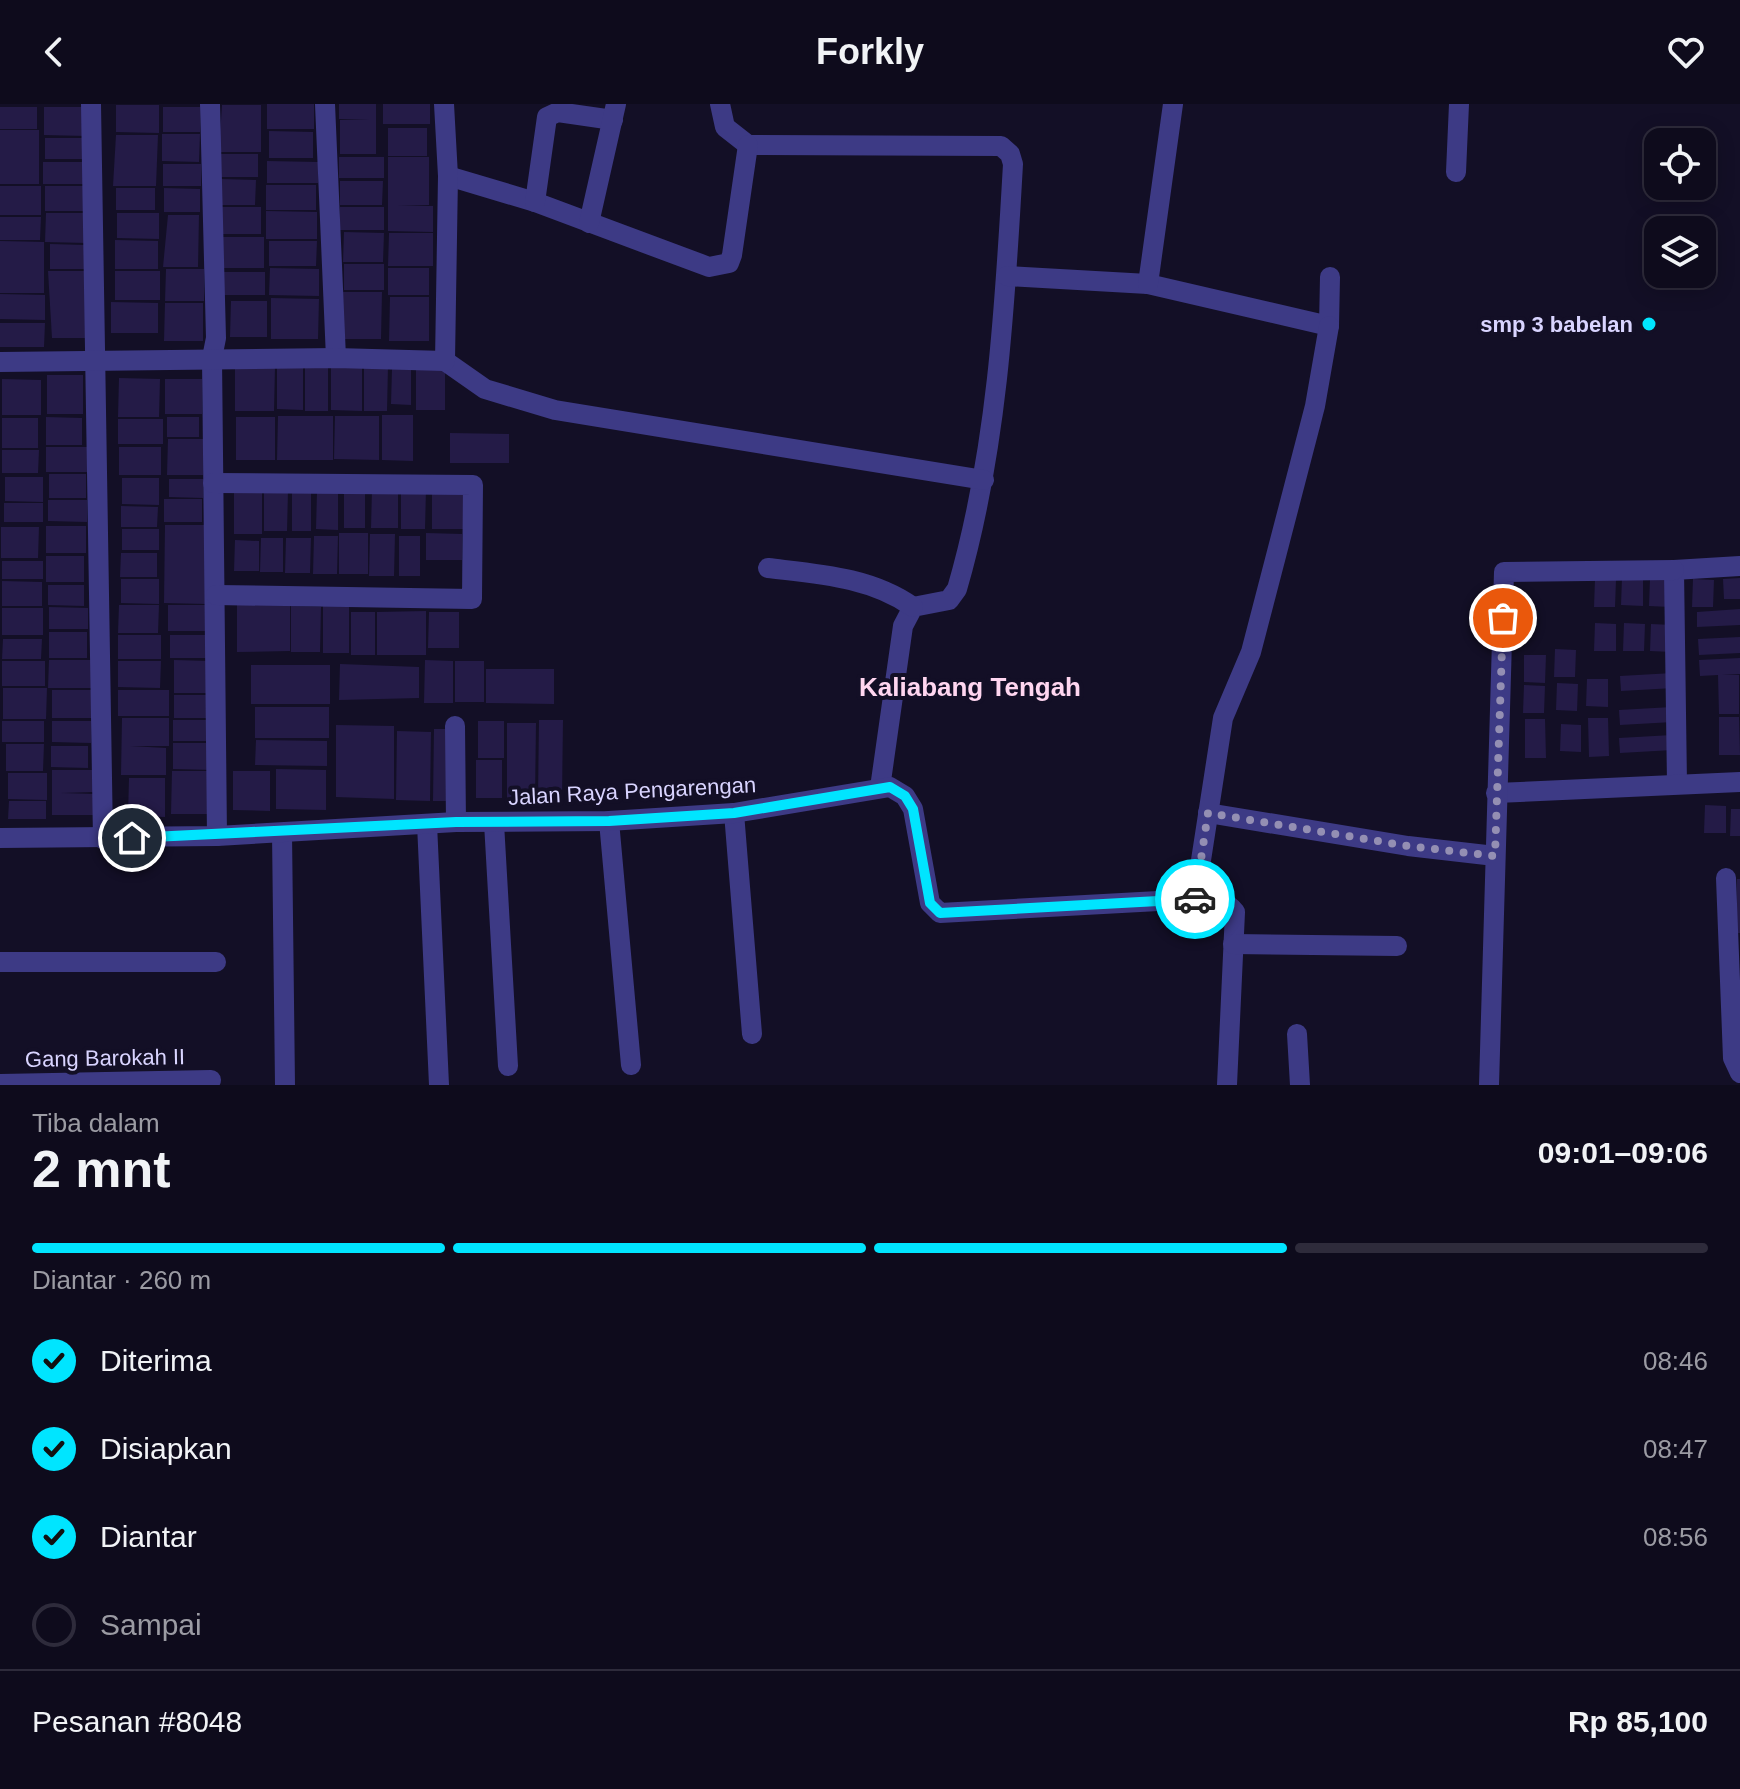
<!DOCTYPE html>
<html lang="id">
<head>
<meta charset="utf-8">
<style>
  body { margin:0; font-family:Helvetica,sans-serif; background:#1c1929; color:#f1f3f6; height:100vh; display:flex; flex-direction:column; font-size:30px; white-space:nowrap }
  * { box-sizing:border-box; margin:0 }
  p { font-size:26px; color:#9b9ba3 }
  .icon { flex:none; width:44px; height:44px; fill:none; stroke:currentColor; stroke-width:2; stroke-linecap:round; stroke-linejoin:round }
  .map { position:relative; height:981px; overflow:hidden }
  .sheet { display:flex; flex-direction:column; background:#0e0b1c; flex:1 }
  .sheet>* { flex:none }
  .buttons { position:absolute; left:1644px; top:24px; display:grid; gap:16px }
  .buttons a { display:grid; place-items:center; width:72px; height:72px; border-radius:16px; background:#0e0b1c; box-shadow:0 4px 20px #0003,0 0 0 2px #2e2b3b; font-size:40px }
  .pin { position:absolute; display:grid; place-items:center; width:68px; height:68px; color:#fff; margin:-34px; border:4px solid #fff; border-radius:50%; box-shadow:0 2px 8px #0007 }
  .courier { position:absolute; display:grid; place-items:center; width:80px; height:80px; margin:-40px; border:6px solid #00e5ff; border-radius:50%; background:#fff; color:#222; box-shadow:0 2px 10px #0007 }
  .summary em { font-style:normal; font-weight:600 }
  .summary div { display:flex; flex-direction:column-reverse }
  .summary { display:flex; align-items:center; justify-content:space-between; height:136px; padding:0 32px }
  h1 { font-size:52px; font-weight:600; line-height:60px }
  .bar { display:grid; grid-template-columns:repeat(4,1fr); gap:12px 8px; align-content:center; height:96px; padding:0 32px }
  .bar i { height:10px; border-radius:6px; background:#2e2b3b }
  .bar .active { background:#00e5ff }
  .bar p { grid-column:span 4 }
  .line { display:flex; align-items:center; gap:20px; padding:0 32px; border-top:2px solid #2e2b3b }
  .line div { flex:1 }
  ol { padding:0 32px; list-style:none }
  li { display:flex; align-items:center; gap:24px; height:88px }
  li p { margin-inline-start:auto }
  li .icon { padding:8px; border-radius:50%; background:#00e5ff; color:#111; stroke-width:4 }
  li:last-child { color:#9b9ba3 }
  li i { width:44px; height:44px; border:4px solid #2e2b3b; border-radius:50% }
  header { display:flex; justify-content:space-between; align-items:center; height:104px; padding:0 32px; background:#0e0b1c; font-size:36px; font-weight:600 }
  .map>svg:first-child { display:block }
  .building { fill:#241b47 }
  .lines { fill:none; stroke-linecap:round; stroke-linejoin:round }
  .minor { stroke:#3d3a85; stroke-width:20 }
  .done { stroke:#948fb3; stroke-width:8; stroke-dasharray:0 14.4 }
  .route { stroke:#00e5ff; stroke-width:10 }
  .poi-dot { fill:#00e5ff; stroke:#130f26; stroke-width:3 }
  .labels { text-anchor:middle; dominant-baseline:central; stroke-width:8; stroke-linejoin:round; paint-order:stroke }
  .poi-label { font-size:22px; font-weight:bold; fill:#d9d4ff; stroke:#130f26; text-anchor:end }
  .street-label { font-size:22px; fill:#d9d4ff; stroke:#130f26 }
  .quarter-label { font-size:26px; font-weight:bold; fill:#ffd6f0; stroke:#130f26 }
</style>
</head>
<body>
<header><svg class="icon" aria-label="back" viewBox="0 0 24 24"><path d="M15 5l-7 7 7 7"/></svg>Forkly<svg class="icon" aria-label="heart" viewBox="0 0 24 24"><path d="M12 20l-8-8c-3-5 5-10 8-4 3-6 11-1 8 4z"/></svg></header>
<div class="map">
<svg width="1740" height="981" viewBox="0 0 1740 981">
  <rect width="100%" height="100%" fill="#130f26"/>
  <!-- building -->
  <g class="building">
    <rect x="267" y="0" width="47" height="25"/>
    <path d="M339,0H376V50H340V16L369,15H339Z"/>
    <rect x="383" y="0" width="47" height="20"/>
    <path d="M116,1H159V29L116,28Z"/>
    <path d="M222,1H261V48H219Z"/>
    <rect x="0" y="3" width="37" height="22"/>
    <path d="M44,3H86V32L44,31Z"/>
    <rect x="163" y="3" width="37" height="25"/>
    <rect x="388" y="24" width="39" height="28"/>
    <rect x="0" y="26" width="39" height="54"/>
    <path d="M269,27L313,28V54H269Z"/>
    <path d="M162,30H200L199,58L162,57Z"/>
    <path d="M116,31H158L156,82H113Z"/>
    <rect x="45" y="34" width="43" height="21"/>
    <rect x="221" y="50" width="37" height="23"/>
    <rect x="339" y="53" width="45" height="21"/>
    <path d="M388,53H429V101L398,102H433V128L388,127Z"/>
    <path d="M267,57L318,58V79H267Z"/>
    <rect x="43" y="58" width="46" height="22"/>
    <rect x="163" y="60" width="38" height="22"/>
    <path d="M220,75L256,76L255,101H220Z"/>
    <path d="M340,77H383L382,101H340Z"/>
    <rect x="266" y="81" width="50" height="25"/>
    <rect x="0" y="82" width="41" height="29"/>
    <rect x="45" y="82" width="46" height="25"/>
    <rect x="116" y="84" width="39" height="22"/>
    <path d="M164,84L200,85V108H164Z"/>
    <rect x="219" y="103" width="42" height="27"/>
    <rect x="340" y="103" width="44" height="23"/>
    <path d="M266,107L317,108V135H266Z"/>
    <path d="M46,109H87V139L45,138Z"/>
    <path d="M117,109H159V135L117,134Z"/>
    <path d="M168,111H199L198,163H163Z"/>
    <path d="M0,113H41L40,136H0Z"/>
    <path d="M344,128L384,129L383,158H343Z"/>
    <path d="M389,129H433V162H388Z"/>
    <path d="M223,133H264V164H222Z"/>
    <path d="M115,136L158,137V165H115Z"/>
    <path d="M0,137L44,138V189H0Z"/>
    <path d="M269,137H317L316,162H269Z"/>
    <path d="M50,140L85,141V165H50Z"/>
    <rect x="344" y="160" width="40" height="26"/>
    <path d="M270,164L319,165V192L269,191Z"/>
    <rect x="388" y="164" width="41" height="27"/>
    <path d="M166,165H204V197H165Z"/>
    <path d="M48,167H85V234H52Z"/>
    <rect x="115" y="167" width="45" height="29"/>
    <rect x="221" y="168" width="44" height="23"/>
    <path d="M338,188H382L381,235H338Z"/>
    <path d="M0,190L45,191V216L0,215Z"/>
    <path d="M390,193H429V237H389Z"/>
    <path d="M271,194L319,195L318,235H271Z"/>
    <path d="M231,197H267V233H230Z"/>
    <path d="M111,198L158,199V229H111Z"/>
    <path d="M165,199H203V237H164Z"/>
    <path d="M0,219H45L44,243H0Z"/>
    <rect x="416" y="259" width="29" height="47"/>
    <path d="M305,262L328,263V307H305Z"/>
    <path d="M364,262H388L387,307H364Z"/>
    <path d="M235,263H275L274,307H235Z"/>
    <path d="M277,263H303V306L277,305Z"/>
    <path d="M331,264H362V307L331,306Z"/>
    <path d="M392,265H411V301L391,300Z"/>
    <rect x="47" y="271" width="36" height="39"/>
    <path d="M119,274L160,275L159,313H118Z"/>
    <path d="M2,275L41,276V311H2Z"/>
    <rect x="165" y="275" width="37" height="35"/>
    <path d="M382,311H413V357L382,356Z"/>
    <path d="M278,312H333V356H277Z"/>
    <path d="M335,312H379V356L334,355Z"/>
    <path d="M46,313L82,314V341H46Z"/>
    <rect x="167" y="313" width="32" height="20"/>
    <rect x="236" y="313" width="39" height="43"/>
    <rect x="2" y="314" width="36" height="30"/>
    <rect x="118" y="315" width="45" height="25"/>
    <path d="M450,329L509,330V359H450Z"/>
    <path d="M168,335H203V371H167Z"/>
    <rect x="46" y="343" width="41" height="25"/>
    <rect x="119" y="343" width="42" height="28"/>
    <path d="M2,346H39L38,369H2Z"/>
    <rect x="49" y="370" width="37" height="24"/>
    <path d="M5,373H43V398L5,397Z"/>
    <path d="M122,374H159V401L122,400Z"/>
    <path d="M169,375H203V394L169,393Z"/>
    <path d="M401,384L426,385L425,425H401Z"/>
    <path d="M292,385L311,386V427H292Z"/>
    <rect x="344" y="385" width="21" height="39"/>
    <path d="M372,385H398V424H371Z"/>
    <path d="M234,387L262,388V430H234Z"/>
    <path d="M264,387H288L287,427H264Z"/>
    <rect x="432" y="387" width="33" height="38"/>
    <path d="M317,388H338V426L316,425Z"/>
    <rect x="164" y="395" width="38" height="23"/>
    <path d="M48,396H87V418L48,417Z"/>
    <rect x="4" y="399" width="39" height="19"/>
    <path d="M121,402L158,403L157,423H121Z"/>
    <path d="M165,421H208L207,500L164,499Z"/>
    <rect x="46" y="422" width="40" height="27"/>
    <path d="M1,423H39L38,454H1Z"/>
    <rect x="122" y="425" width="37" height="21"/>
    <rect x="339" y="429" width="29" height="41"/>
    <path d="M426,429L462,430V456H426Z"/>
    <path d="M370,430H395L394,472H369Z"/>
    <path d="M314,432H338L337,470H313Z"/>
    <rect x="399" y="432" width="21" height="40"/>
    <path d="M261,434H283V468H260Z"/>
    <path d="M286,434H311L310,469H285Z"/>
    <path d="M235,436L259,437V467H234Z"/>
    <path d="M121,449H157V473H120Z"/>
    <rect x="46" y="452" width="38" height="26"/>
    <rect x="2" y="457" width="41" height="18"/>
    <path d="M1622,474L1643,475V502L1621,501Z"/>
    <path d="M1740,474V495H1724L1723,475Z"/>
    <path d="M121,475H159V500L121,499Z"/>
    <path d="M1595,475L1616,476L1615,503H1594Z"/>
    <path d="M1650,475H1671L1670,503L1649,502Z"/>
    <path d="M1693,475L1714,476L1713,503H1692Z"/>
    <path d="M2,477L42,478V502H2Z"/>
    <path d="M48,481H84V502L48,501Z"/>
    <path d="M237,497L290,498V547L237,548Z"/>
    <path d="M119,501H159L158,529H118Z"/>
    <rect x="168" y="501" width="39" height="26"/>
    <path d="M291,502L321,503L320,548H291Z"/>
    <rect x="323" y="502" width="26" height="47"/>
    <path d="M49,503L88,504V525H49Z"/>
    <rect x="2" y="504" width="41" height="27"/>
    <path d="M1740,505V521L1697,523V508Z"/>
    <path d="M426,507V551H377V508Z"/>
    <rect x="351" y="508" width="24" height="43"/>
    <path d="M429,508H459V544H428Z"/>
    <path d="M1595,519L1616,520V547H1594Z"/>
    <path d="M1624,519L1645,520L1644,547H1623Z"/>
    <path d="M1651,520L1673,521L1672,548L1650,547Z"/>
    <rect x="49" y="528" width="38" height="26"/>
    <rect x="118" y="531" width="43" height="24"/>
    <rect x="170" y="531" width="42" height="23"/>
    <path d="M1740,533V549L1699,551L1698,535Z"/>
    <path d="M3,535H42L41,555H2Z"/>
    <path d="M1555,545L1576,546L1575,573H1554Z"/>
    <path d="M1524,551H1546L1545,579L1524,578Z"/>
    <path d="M1740,554V570L1722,571H1739V610H1719L1718,571L1700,572L1699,556Z"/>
    <path d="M49,556H91V584H48Z"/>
    <path d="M174,556L210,557V589H174Z"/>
    <path d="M425,556L453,557V599H424Z"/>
    <rect x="2" y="557" width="43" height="25"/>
    <path d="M118,557H161L160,584L118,583Z"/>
    <rect x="455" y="557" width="29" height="41"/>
    <path d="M340,560L419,563V594L339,596Z"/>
    <rect x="251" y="561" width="79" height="39"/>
    <path d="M486,565H554V600L486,599Z"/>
    <path d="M1673,569L1674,584L1621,587L1620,572Z"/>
    <path d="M1587,575H1608V603L1586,602Z"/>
    <path d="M1557,579L1578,580L1577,607L1556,606Z"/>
    <path d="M1524,581L1545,582L1544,609H1523Z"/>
    <path d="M3,584H47L46,615H3Z"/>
    <path d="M52,586H92L91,614H52Z"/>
    <rect x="118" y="586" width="51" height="26"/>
    <rect x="174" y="591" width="34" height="23"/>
    <rect x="255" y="603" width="74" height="31"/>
    <path d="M1672,603L1673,618L1620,621L1619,606Z"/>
    <path d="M1719,613H1739L1740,651H1719Z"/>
    <path d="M122,614H169V642H130L166,644V671H121Z"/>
    <path d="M1588,614H1608L1609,652L1589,653Z"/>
    <path d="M1525,615H1545L1546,654H1525Z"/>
    <path d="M173,616H208L207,637H173Z"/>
    <path d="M539,616H563L562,693H538Z"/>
    <rect x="2" y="617" width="42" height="21"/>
    <path d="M52,617H91V639L52,638Z"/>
    <rect x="478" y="617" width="26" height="37"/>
    <path d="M507,619H536L535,695L507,694Z"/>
    <path d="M1561,620L1581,621V648L1560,647Z"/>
    <path d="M336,621L394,622V695L336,693Z"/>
    <path d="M434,625H453L452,697H433Z"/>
    <path d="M397,627L431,628L430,697L396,696Z"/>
    <path d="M1672,631L1673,646L1620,649L1619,634Z"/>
    <path d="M256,636L327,637V662L255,661Z"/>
    <path d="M173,639H214V666L173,665Z"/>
    <path d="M6,640H44L43,667H6Z"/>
    <path d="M51,642H88V664L51,663Z"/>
    <rect x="476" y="656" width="26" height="38"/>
    <path d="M276,665L326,666V706L276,705Z"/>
    <path d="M52,666H94V688L61,689L95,690L94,711H52Z"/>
    <path d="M172,667H213V710H171Z"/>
    <path d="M233,667H270V707L233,706Z"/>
    <path d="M8,669H47V696L8,695Z"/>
    <path d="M129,674H165V713L128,712Z"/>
    <path d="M9,697H46V715H8Z"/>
    <path d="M1705,701L1726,702V729H1704Z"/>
    <path d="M1731,705H1740V732H1730Z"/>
    <rect x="1737" y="775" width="3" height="54"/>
  </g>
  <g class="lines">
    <!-- minor -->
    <g class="minor">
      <path d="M91,0L103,735"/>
      <path d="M210,0L216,234L212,254L217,732"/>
      <path d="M325,0L336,254"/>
      <path d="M720,0L725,23L748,41L1001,42L1010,50L1013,60C1005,202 997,348 957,485L949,496L913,503L903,522L880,684"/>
      <path d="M1456,68L1459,0"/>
      <path d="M448,72L535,98L709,163L729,159L732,151L748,41"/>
      <path d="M535,98L547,13L558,8L613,16"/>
      <path d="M589,119L616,0"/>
      <path d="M1007,172L1148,180L1329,222L1330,173"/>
      <path d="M1148,180L1173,0"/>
      <path d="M445,257L485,285L555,306L984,376"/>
      <path d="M0,258L336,254L445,257L448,72L444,0"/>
      <path d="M213,379L473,381L472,495L216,491"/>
      <path d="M768,464C818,470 871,473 913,503"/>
      <path d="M455,622L456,718"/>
      <path d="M1677,680L1674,466L1740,462"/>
      <path d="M1496,689L1740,678"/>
      <path d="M734,709L752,930"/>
      <path d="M1208,709L1408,742L1495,752"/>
      <path d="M609,717L631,961"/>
      <path d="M494,719L508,962"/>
      <path d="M427,720L439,981"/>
      <path d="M282,729L285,981"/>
      <path d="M0,734L217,732L456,718L609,717L734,709L890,683L905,692L913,705L930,799L940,809L1195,795C1212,796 1224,794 1235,808L1227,981"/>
      <path d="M1726,774L1733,954L1740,969"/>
      <path d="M1195,795L1223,614L1251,548L1315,302L1329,222"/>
      <path d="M1233,840L1397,842"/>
      <path d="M0,858H216"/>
      <path d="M1297,930L1300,981"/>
      <path d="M0,980L211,976"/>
      <path d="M1489,981L1504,468L1674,466"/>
    </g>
  </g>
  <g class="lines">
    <!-- done -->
    <path class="done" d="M1195,795L1208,709L1408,742L1495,752L1503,514"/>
    <!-- route -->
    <path class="route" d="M132,734L456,718L609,717L734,709L890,683L905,692L913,705L930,799L940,809L1195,795"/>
  </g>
  <!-- markers -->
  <circle class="poi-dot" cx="1649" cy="220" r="8"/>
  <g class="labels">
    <!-- poi labels -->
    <g class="poi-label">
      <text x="1633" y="220">smp 3 babelan</text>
    </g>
    <!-- street labels -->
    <g class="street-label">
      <text transform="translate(632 687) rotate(-3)">Jalan Raya Pengarengan</text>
      <text transform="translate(105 954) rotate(-1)">Gang Barokah II</text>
    </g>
    <!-- quarter labels -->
    <g class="quarter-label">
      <text x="970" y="583">Kaliabang Tengah</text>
    </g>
  </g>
</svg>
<div class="buttons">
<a><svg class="icon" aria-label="locate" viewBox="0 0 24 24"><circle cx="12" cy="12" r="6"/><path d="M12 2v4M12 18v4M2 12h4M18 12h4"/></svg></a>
<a><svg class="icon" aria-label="layers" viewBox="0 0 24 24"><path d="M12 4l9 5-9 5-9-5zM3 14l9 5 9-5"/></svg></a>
</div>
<div class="pin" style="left:1503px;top:514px;background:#ea580c"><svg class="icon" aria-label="bag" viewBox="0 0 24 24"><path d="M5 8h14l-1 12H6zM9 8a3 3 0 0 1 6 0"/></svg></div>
<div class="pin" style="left:132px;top:734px;background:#1f2937"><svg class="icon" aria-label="home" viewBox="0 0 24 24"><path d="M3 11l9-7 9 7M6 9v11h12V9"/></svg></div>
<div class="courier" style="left:1195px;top:795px"><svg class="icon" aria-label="car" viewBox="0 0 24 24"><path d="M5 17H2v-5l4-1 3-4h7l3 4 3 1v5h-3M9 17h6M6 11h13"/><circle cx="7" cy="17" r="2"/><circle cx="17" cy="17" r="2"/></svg></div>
</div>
<section class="sheet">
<div class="summary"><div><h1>2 mnt</h1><p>Tiba dalam</p></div><em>09:01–09:06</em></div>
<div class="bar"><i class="active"></i><i class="active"></i><i class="active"></i><i></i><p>Diantar · 260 m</p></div>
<ol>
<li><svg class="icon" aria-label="check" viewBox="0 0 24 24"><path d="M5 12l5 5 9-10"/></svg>Diterima<p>08:46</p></li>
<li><svg class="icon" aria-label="check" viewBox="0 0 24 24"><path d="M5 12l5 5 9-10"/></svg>Disiapkan<p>08:47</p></li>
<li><svg class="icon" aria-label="check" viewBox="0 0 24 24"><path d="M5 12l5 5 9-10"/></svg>Diantar<p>08:56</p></li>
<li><i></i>Sampai</li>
</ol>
<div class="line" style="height:104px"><div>Pesanan #8048</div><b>Rp 85,100</b></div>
</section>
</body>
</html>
